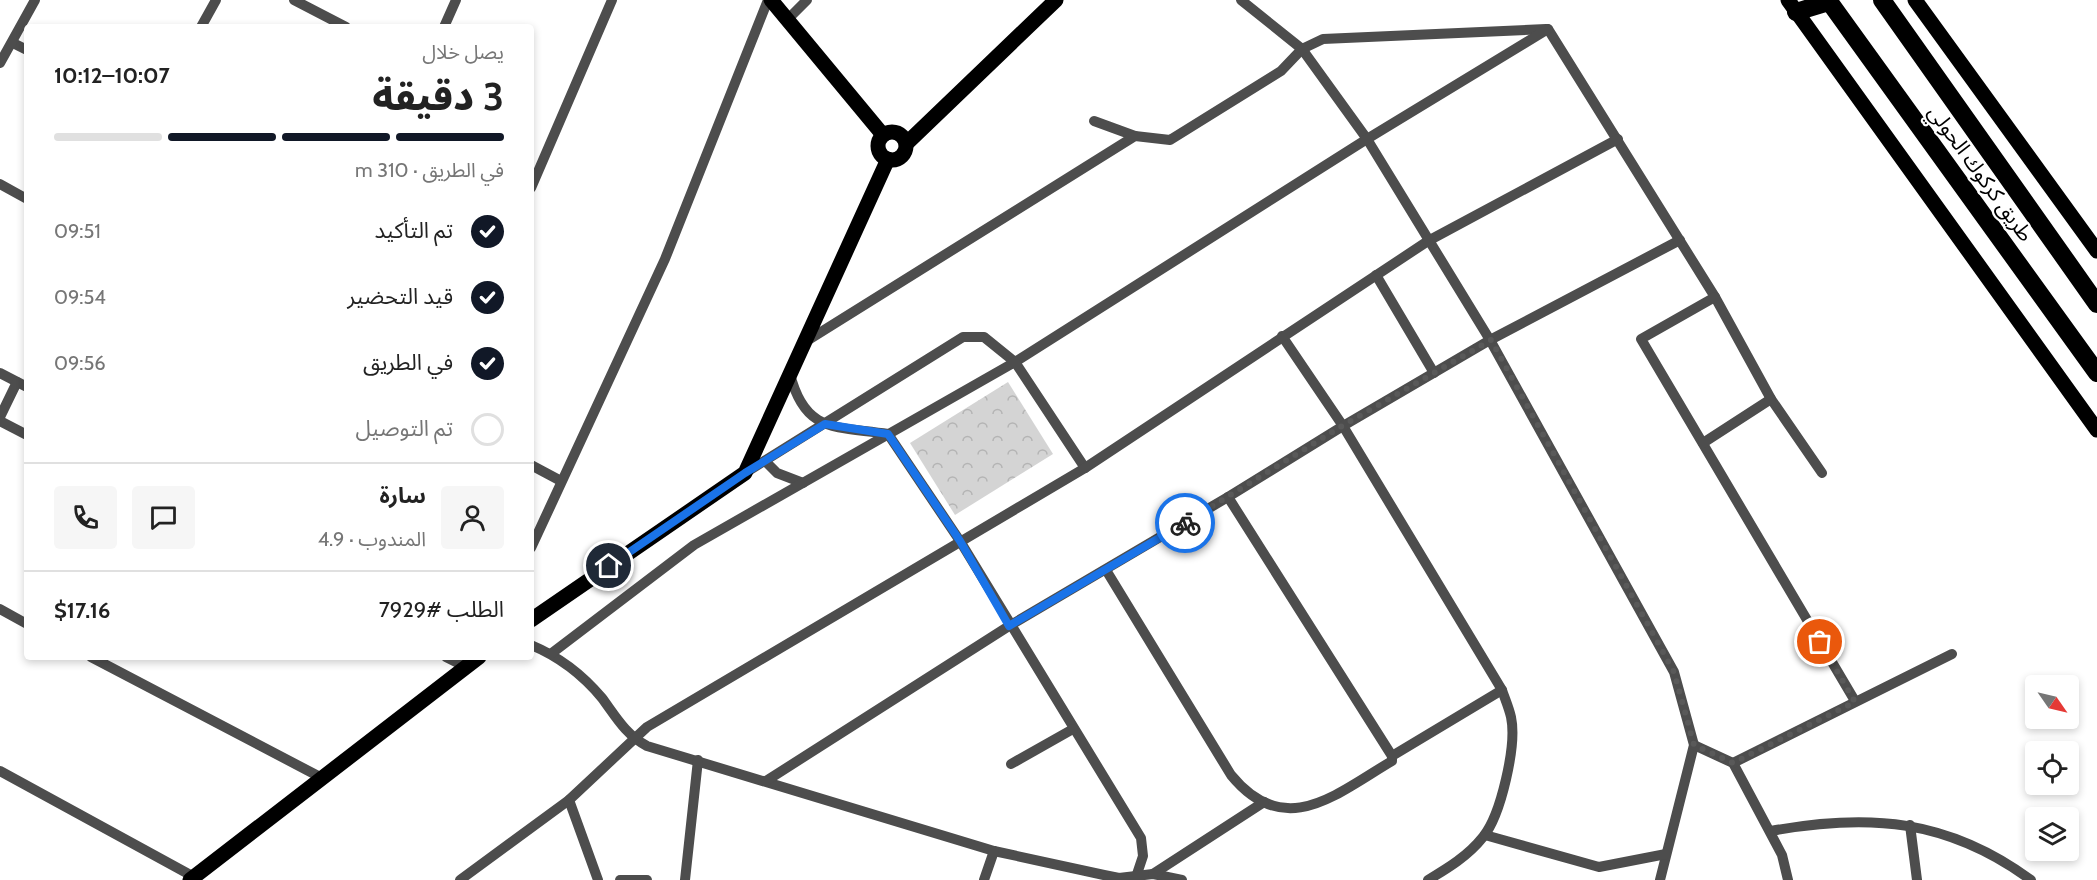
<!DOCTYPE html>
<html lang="ar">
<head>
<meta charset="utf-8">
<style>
  body { margin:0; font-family:Cabin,"Noto Sans Arabic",sans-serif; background:#f6f6f6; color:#222; direction:rtl; height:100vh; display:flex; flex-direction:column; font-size:22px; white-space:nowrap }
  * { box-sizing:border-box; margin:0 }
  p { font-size:20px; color:#767676 }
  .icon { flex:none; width:33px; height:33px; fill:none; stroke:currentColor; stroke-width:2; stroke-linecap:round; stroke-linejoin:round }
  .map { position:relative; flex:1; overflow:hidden; direction:ltr }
  .sheet { position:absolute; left:24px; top:24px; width:510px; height:636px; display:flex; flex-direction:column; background:#fff; border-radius:6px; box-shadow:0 3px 9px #0003; direction:rtl }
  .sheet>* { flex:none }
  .needle { width:39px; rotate:124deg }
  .buttons { position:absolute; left:2025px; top:675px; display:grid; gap:12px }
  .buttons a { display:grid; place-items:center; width:54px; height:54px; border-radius:6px; background:#fff; box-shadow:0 3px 9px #0003; font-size:30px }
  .pin { position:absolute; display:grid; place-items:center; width:51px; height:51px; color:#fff; margin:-26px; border:3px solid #fff; border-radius:50%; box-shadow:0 2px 6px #0007 }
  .courier { position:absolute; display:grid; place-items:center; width:60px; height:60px; margin:-30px; border:4px solid #1a73e8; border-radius:50%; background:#fff; color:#222; box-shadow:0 2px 8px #0007 }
  .overview em { font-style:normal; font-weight:800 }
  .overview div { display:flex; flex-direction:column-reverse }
  .overview { display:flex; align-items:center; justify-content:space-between; height:102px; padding:0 30px }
  h1 { font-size:39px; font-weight:800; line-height:45px }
  .bar { display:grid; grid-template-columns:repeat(4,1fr); gap:9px 6px; align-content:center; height:72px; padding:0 30px }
  .bar i { height:8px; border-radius:4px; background:#e0e0e0 }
  .bar .selected { background:#111827 }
  .bar p { grid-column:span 4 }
  .line { display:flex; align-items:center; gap:15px; padding:0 30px; border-top:2px solid #e0e0e0 }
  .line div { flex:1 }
  .round { display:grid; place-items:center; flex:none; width:63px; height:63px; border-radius:6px; background:#f6f6f6 }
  ol { padding:0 30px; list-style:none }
  li { display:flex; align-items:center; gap:18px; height:66px }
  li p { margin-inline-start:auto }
  li .icon { padding:6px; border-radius:50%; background:#111827; color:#fff; stroke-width:4 }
  li:last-child { color:#767676 }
  li i { width:33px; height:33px; border:3px solid #e0e0e0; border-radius:50% }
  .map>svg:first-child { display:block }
  .park { fill:url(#park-crowns) }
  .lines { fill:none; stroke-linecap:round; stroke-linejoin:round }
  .minor { stroke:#4d4d4d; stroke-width:10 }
  .major { stroke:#000; stroke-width:15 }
  .highway { stroke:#000; stroke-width:18 }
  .done { stroke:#595959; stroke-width:6; stroke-dasharray:0 10.8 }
  .route { stroke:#1a73e8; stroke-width:8 }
  .labels { text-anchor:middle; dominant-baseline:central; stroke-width:4.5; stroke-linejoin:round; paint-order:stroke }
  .street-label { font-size:21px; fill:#000; stroke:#fff }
</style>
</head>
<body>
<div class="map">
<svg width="2097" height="880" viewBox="0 0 2097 880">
  <defs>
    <pattern id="park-crowns" width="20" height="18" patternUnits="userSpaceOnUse" patternTransform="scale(1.5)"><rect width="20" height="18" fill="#d4d4d4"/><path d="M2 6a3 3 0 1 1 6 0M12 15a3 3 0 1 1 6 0" fill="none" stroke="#b4b4b4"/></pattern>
  </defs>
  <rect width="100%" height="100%" fill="#fff"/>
  <!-- park -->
  <path class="park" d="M1008,382L1053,454L955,515L910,443Z"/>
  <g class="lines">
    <!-- minor -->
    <g class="minor">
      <path d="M294,0L346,27"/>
      <path d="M1241,0L1302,49L1367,139L1490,340L1674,672L1694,745L1660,880"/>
      <path d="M788,19L807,0"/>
      <path d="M201,27L216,0"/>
      <path d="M444,27L456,0"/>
      <path d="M1548,29L1715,297L1771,399L1822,473"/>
      <path d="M13,43L27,50"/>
      <path d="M0,63L35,0"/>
      <path d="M1094,121L1135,136"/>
      <path d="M0,184L27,199"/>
      <path d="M531,188L612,0"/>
      <path d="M1376,275L1434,373"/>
      <path d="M1715,297L1641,339L1855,701"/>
      <path d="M1282,336L1343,426L1502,690C1505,699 1509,708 1511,717C1517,745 1501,815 1483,837C1468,856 1448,868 1428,880"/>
      <path d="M805,342L1135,136L1170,140L1281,71L1302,49L1323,39L1546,29"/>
      <path d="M0,373L27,387"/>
      <path d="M790,374C805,434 837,426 888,434L960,541L1141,838L1143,856L1135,880"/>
      <path d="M0,417L17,382"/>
      <path d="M0,421L27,435"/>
      <path d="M1703,443L1771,399"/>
      <path d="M765,461L777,473L803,483"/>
      <path d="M531,465L561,481"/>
      <path d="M745,473L963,337H984L1015,362L1367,139L1548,29"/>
      <path d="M531,548L665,259L768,0"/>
      <path d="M1106,570L1231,775C1285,841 1336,794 1392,761V756L1228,497"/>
      <path d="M0,609L27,624"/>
      <path d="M531,645C560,657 582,674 602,698C616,717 626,735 647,746L994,851L1104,875L1119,878L1153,874L1182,880"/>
      <path d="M552,653L694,545L1015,362L1085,468"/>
      <path d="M91,657L322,778"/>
      <path d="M446,657L466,667"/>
      <path d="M1694,745L1733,763L1782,855L1788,880"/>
      <path d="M1392,756L1502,690"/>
      <path d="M1733,763L1952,654"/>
      <path d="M1011,764L1073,729"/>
      <path d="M0,771L194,877"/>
      <path d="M766,781L1009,626L1228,497L1343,426L1490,340L1680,240"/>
      <path d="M569,800L598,880"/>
      <path d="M1910,825L1917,880"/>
      <path d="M1771,831C1869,813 1948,819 2031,880"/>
      <path d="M1485,835L1599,867L1666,854"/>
      <path d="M1153,874L1264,802"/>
      <path d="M460,880L569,800L647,727L1085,468L1428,241L1618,139"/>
      <path d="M620,880H647"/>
      <path d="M685,880L698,760"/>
      <path d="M984,880L994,851"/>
    </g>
    <!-- major -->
    <g class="major">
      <path d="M771,0L883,135"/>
      <path d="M1788,0L2097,430"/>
      <path d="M1915,0L2097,251"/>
      <circle cx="892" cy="146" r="14"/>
      <path d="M906,144L1056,0"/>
      <path d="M531,620L745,473L888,159"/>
      <path d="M190,880L479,657"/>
    </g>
    <!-- highway -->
    <g class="highway">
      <path d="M1828,0L2097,373"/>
      <path d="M1882,0L2097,304"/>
      <path d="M1796,12L1829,2"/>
    </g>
  </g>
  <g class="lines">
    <!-- done -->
    <path class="done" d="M1185,523L1342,426L1491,340L1674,672L1694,745L1733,763L1855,702L1820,642"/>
    <!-- route -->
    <path class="route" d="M609,566L745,473L825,424L888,434L960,541L1009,626L1185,523"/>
  </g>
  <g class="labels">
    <!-- street labels -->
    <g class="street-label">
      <text transform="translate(1981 173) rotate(54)">طريق كركوك الحولي</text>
    </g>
  </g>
</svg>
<div class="buttons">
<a><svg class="needle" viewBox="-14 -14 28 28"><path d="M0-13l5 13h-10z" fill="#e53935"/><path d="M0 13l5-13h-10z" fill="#767676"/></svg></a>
<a><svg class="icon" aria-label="locate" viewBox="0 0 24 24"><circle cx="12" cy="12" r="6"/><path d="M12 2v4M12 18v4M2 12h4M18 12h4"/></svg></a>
<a><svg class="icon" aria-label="layers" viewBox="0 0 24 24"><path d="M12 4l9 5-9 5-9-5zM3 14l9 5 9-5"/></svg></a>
</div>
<div class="pin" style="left:1820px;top:642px;background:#ea580c"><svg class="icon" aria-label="bag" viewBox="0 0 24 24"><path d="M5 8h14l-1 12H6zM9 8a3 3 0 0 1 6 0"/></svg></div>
<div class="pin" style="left:609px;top:566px;background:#1f2937"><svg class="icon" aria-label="home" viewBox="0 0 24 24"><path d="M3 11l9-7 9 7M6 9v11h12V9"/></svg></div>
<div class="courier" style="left:1185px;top:523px"><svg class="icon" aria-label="bike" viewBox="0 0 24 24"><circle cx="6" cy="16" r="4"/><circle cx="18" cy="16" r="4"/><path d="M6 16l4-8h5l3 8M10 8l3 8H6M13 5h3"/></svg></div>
<section class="sheet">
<div class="overview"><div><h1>3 دقيقة</h1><p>يصل خلال</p></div><em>10:07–10:12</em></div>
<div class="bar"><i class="selected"></i><i class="selected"></i><i class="selected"></i><i></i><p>في الطريق · 310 m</p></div>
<ol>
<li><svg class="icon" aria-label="check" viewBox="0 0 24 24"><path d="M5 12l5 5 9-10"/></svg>تم التأكيد<p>09:51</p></li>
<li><svg class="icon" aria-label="check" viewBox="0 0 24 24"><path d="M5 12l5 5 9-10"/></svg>قيد التحضير<p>09:54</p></li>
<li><svg class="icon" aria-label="check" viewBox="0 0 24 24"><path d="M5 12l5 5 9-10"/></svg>في الطريق<p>09:56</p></li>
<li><i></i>تم التوصيل</li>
</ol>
<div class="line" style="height:108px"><a class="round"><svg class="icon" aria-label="person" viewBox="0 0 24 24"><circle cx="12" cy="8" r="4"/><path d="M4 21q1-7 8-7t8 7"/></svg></a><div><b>سارة</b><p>المندوب · 4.9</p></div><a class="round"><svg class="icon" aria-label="chat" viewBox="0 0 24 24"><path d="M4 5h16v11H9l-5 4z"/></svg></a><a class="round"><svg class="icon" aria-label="phone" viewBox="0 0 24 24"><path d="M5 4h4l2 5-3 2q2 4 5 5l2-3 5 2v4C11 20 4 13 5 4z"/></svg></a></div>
<div class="line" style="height:78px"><div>الطلب #7929</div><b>$17.16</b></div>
</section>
</div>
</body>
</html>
